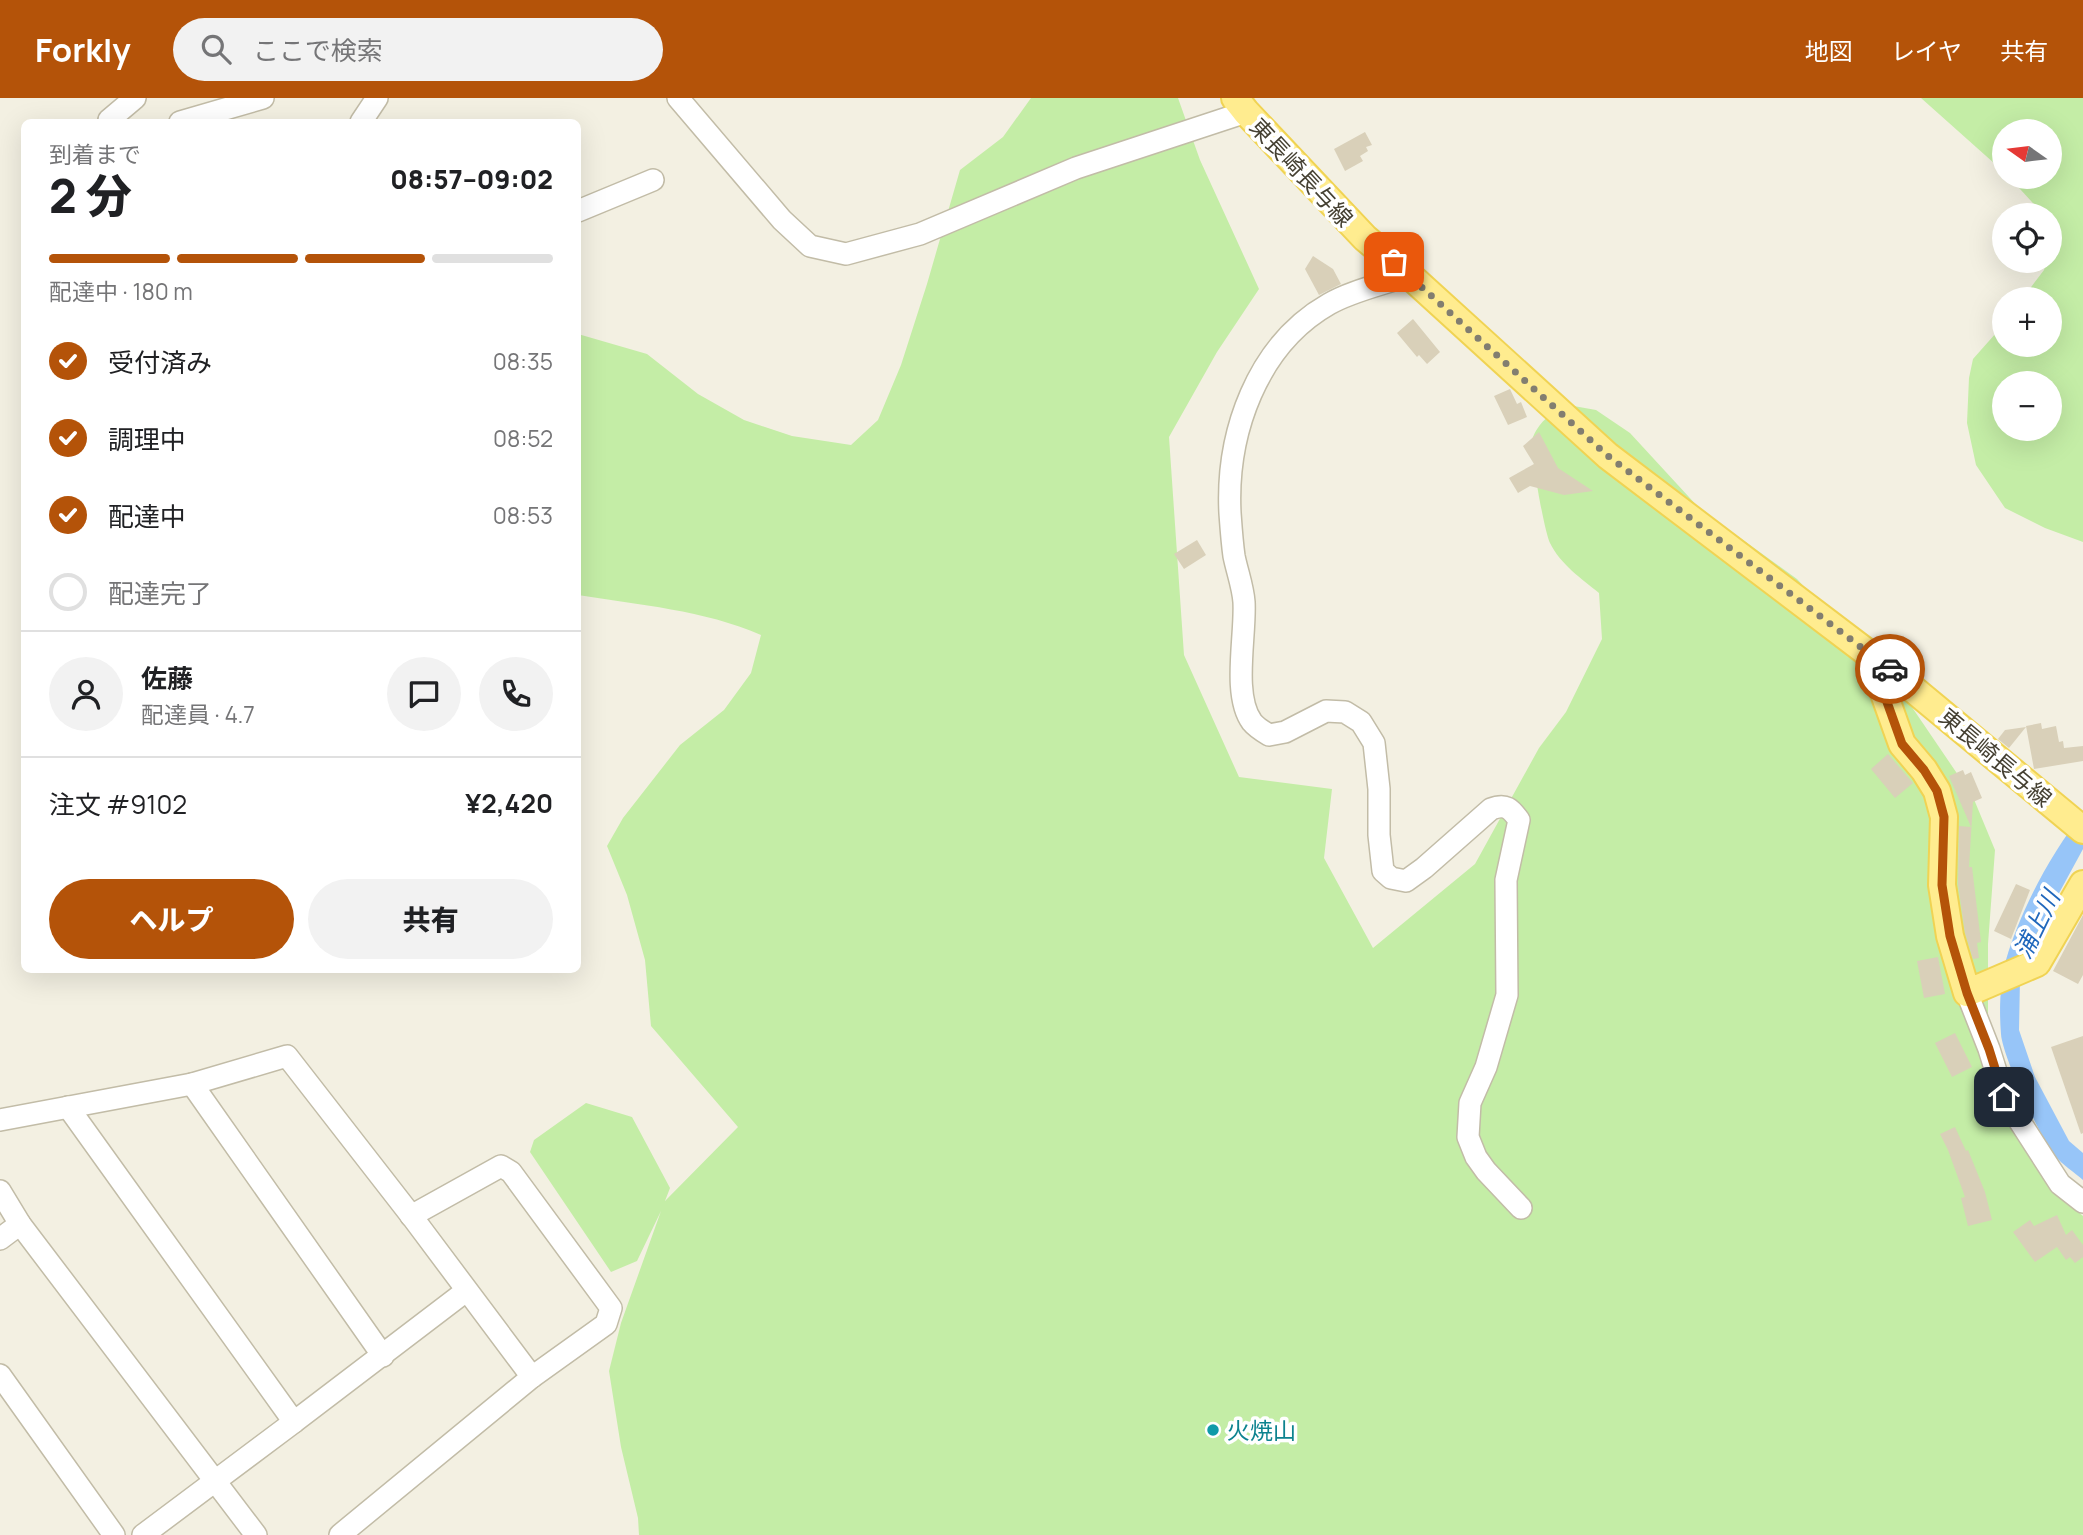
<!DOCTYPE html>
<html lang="ja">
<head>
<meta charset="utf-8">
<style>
  body { margin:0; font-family:Manrope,"Noto Sans JP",sans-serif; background:#f2f2f2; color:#202124; height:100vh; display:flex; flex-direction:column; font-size:26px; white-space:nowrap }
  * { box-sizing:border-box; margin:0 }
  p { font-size:23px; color:#757577 }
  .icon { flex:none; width:38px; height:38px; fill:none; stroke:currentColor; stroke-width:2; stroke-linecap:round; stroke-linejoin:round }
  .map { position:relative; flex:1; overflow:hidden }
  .details { position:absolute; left:21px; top:21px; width:560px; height:854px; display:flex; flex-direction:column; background:#fff; border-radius:10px; box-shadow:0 7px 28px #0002 }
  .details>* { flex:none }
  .needle { width:46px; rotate:284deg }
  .tools { position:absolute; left:1992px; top:21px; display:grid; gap:14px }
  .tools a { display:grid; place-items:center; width:70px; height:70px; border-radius:50%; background:#fff; box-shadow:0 7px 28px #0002; font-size:35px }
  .pin { position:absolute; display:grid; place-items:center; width:60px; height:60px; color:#fff; margin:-30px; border-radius:14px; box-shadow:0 4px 10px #0006 }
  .courier { position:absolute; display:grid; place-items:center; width:70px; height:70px; margin:-35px; border:5px solid #b45309; border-radius:50%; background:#fff; color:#222; box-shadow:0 2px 9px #0007 }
  .summary em { font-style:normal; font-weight:800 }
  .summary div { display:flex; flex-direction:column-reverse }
  .summary { display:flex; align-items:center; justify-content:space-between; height:119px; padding:0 28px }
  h1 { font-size:46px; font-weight:800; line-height:52px }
  .bar { display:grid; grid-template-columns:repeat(4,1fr); gap:10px 7px; align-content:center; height:84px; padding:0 28px }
  .bar i { height:9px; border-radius:5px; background:#e0e0e0 }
  .bar .active { background:#b45309 }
  .bar p { grid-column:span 4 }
  .line { display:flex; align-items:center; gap:18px; padding:0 28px; border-top:2px solid #e0e0e0 }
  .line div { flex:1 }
  .round { display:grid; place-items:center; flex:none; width:74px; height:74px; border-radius:37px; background:#f2f2f2 }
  ol { padding:0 28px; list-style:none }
  li { display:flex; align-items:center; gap:21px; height:77px }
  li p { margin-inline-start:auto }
  li .icon { padding:7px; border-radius:50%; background:#b45309; color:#fff; stroke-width:4 }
  li:last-child { color:#757577 }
  li i { width:38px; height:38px; border:4px solid #e0e0e0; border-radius:50% }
  .primary-button { display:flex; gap:14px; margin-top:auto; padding:14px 28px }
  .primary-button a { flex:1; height:80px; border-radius:42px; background:#b45309; color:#fff; font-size:28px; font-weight:800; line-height:80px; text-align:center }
  .primary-button a+a { background:#f2f2f2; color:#202124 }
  header { display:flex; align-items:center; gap:42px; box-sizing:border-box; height:98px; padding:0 35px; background:#b45309; color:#fff }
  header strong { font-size:33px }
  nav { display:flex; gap:38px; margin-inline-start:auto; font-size:24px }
  .search { width:490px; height:63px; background:#f2f2f2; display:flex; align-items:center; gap:18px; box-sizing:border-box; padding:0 24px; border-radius:38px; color:#757577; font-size:26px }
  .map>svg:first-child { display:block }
  .green { fill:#c4eda6; fill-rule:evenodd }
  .water { fill:#97c5f8 }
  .building { fill:#d9d0b9 }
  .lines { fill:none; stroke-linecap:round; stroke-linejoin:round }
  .minor-casing { stroke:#c2bca7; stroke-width:24 }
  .major-casing { stroke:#f0d353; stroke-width:30 }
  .minor { stroke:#fff; stroke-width:21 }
  .major { stroke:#ffec8f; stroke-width:26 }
  .done { stroke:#827e70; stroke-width:7; stroke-dasharray:0 12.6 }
  .route { stroke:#b45309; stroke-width:9 }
  .culture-dot { fill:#0f9aa8; stroke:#fff; stroke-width:2.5 }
  .labels { text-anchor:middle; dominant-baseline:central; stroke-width:7; stroke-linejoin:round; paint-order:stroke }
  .street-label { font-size:23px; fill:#454032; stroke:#fff }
  .culture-label { font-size:23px; fill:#0d838f; stroke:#fff; text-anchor:start }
  .water-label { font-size:24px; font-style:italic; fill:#2168bc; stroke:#fff }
</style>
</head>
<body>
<header>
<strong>Forkly</strong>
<div class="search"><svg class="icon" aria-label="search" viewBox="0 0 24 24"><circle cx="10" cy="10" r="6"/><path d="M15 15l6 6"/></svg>ここで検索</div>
<nav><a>地図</a><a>レイヤ</a><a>共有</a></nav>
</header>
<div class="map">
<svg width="2083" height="1437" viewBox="0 0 2083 1437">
  <rect width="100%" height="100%" fill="#f3f0e2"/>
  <!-- green -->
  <g class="green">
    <path d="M1031,0H1178L1200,62L1259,191L1217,254L1169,339L1184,557L1239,679L1332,691L1324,760L1373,850L1475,766L1539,650L1566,614L1602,541L1599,495C1582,481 1560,466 1550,445C1544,433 1529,348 1533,339C1541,321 1551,316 1568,307L1596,312L1630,335L1700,411L1797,481L1901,593L1973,699L1995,752L1988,846V951L2058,1097L2083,1118V1437H639L638,1420L621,1349L609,1273L621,1225L661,1113L637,1163L611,1174L530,1054L534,1042L586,1005L632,1019L670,1090L665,1103L738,1029L651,928L645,862L627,797L607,748L623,720L680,647L724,612L751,575L761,537C704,512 639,507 578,497V236L647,256L698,296L744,322L792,338L851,347L878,322L901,267L927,186L960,72L1003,39Z"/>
    <path d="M1921,0H2083V444L2045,430L2005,410L1976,367L1967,325L1969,280L1973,261L2004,226V247H2049V201H2022L2044,172L2047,163H2049V117H2044L2009,79H2049V33H2004V74ZM2004,285H2049V331H2004Z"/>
  </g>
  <!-- water -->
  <path class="water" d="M2083,716V751L2027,854L2020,881L2019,932L2035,979L2069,1043L2083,1055V1082C2074,1074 2063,1067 2055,1058C2041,1042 2002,957 2001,936C1999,912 2000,885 2006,862C2019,816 2052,752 2083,716Z"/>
  <!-- building -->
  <g class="building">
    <path d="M1365,34L1372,47L1366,49L1368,53L1360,58L1363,63L1345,73L1334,51Z"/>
    <path d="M1313,158L1333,171L1341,186L1319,197L1305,171Z"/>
    <path d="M1413,221L1440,254L1427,266L1419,257L1417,259L1397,235Z"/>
    <path d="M1510,291L1517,306L1521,304L1527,319L1508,327L1494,298Z"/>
    <path d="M1539,334L1558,370L1593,393L1564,397L1530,388L1518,395L1509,380L1534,366L1523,348Z"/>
    <path d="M1197,442L1206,457L1184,471L1174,456Z"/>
    <path d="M2041,625L2042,631L2056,628L2059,644L2063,643L2064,650L2083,648V663L2034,671L2026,628Z"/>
    <path d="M2026,629L2009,650L1998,641L2005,632Z"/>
    <path d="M1888,656L1913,685L1895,700L1871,671Z"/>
    <path d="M1963,672L1965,677L1971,674L1982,700L1973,704L1969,769H1972L1981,844L1977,845L1979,860L1973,861L1965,835L1958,786L1959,728L1971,729L1949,678Z"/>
    <path d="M2016,786L2030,792L2011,841L1994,833Z"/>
    <path d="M2083,817V877L2078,886L2053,873Z"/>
    <path d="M1938,859L1945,896L1924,900L1917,863Z"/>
    <path d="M1955,935L1972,969L1952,979L1935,945Z"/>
    <path d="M2083,938V1035L2081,1036L2051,949Z"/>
    <path d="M1955,1029L1966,1053L1968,1052L1985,1094L1992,1122L1968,1128L1961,1100L1965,1099L1948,1052L1940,1036Z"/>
    <path d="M2057,1117L2066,1137L2072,1132L2083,1147V1159L2075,1165L2070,1159L2066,1162L2057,1149L2035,1164L2013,1134L2030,1122L2034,1128Z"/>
  </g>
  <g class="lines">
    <defs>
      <g id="minor">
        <path d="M678,0L782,122L810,148L846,156L920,136L1076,70L1246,14"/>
        <path d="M111,24L109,22L135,0"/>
        <path d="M180,24L263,0"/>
        <path d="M361,24L377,0"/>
        <path d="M578,113L653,82"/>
        <path d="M1409,177C1384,186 1351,193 1329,206C1257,247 1226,335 1230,415C1231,429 1232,444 1234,458C1237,473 1243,489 1244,504C1246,537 1232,597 1252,624C1256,629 1264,634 1269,637L1285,634L1326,613L1345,614L1361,624L1374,645L1379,691V737L1383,773L1391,780L1406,783L1424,770L1491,711C1506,705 1511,711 1519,722L1506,782L1507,897L1486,969L1470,1005L1468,1039L1476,1059L1486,1073L1521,1110"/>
        <path d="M1967,895L1989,951L2004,999L2060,1086L2083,1104"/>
        <path d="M192,986L383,1258"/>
        <path d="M68,1009L294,1324L466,1193"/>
        <path d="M0,1022L192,986L287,958L413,1120L532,1279"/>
        <path d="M0,1093L20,1126L256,1437"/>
        <path d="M0,1141L20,1126"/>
        <path d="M0,1277L114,1437"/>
        <path d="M143,1437L294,1324"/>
        <path d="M340,1437L532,1279L606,1226L611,1210L511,1074L501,1068L411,1118"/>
      </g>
      <g id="major">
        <path d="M1235,0L1246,14L1365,140L1409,177L1608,358L1890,572L2083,732"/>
        <path d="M1890,572L1882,590L1902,646L1924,672L1937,693L1944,719L1942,787L1950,838L1967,895L2037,865L2083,786"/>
      </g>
    </defs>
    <!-- minor casing -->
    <use href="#minor" class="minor-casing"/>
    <!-- major casing -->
    <use href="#major" class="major-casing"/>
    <!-- minor -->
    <use href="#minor" class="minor"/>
    <!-- major -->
    <use href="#major" class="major"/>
  </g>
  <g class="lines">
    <!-- done -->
    <path class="done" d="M1394,164L1608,358L1890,571"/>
    <!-- route -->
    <path class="route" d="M1890,571L1882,590L1902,646L1924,672L1937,693L1944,719L1942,787L1950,838L1967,895L1989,951L2004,999"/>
  </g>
  <!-- markers -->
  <circle class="culture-dot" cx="1213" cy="1332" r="7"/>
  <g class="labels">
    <!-- street labels -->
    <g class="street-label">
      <text transform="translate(1302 74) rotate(47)">東長崎長与線</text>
      <text transform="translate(1996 659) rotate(40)">東長崎長与線</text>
    </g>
    <!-- culture labels -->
    <g class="culture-label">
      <text x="1227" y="1332">火焼山</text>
    </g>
    <!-- water labels -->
    <g class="water-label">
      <text transform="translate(2036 826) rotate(-64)">浦上川</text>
    </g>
  </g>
</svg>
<div class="tools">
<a><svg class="needle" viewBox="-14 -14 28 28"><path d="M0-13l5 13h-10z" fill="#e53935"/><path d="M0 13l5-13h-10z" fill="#757577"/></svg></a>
<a><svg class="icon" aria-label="locate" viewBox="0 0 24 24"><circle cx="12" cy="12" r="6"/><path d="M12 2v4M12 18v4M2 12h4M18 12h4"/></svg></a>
<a>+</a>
<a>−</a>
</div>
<div class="pin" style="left:1394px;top:164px;background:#ea580c"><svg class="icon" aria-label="bag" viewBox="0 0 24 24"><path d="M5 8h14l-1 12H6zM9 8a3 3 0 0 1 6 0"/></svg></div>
<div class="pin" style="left:2004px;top:999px;background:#1f2937"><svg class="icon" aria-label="home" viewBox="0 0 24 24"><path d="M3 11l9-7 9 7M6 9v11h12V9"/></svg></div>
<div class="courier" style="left:1890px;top:571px"><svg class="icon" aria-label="car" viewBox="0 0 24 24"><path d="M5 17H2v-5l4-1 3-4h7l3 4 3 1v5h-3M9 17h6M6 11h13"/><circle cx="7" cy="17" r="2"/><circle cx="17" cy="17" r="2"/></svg></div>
<section class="details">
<div class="summary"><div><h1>2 分</h1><p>到着まで</p></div><em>08:57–09:02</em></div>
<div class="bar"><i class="active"></i><i class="active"></i><i class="active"></i><i></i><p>配達中 · 180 m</p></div>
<ol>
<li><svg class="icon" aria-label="check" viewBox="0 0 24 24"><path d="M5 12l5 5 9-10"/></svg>受付済み<p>08:35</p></li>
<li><svg class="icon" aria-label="check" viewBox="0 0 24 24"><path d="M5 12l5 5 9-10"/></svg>調理中<p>08:52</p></li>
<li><svg class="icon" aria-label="check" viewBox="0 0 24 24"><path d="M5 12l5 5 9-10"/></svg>配達中<p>08:53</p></li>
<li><i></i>配達完了</li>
</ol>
<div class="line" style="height:126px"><a class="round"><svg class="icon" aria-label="person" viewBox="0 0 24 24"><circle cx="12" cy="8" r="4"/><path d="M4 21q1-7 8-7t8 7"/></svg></a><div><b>佐藤</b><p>配達員 · 4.7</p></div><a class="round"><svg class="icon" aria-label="chat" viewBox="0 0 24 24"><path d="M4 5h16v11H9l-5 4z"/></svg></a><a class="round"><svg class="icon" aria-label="phone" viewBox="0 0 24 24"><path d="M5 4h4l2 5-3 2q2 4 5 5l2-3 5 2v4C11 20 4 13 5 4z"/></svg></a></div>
<div class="line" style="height:91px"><div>注文 #9102</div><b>¥2,420</b></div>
<div class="primary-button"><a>ヘルプ</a><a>共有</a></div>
</section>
</div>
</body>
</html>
